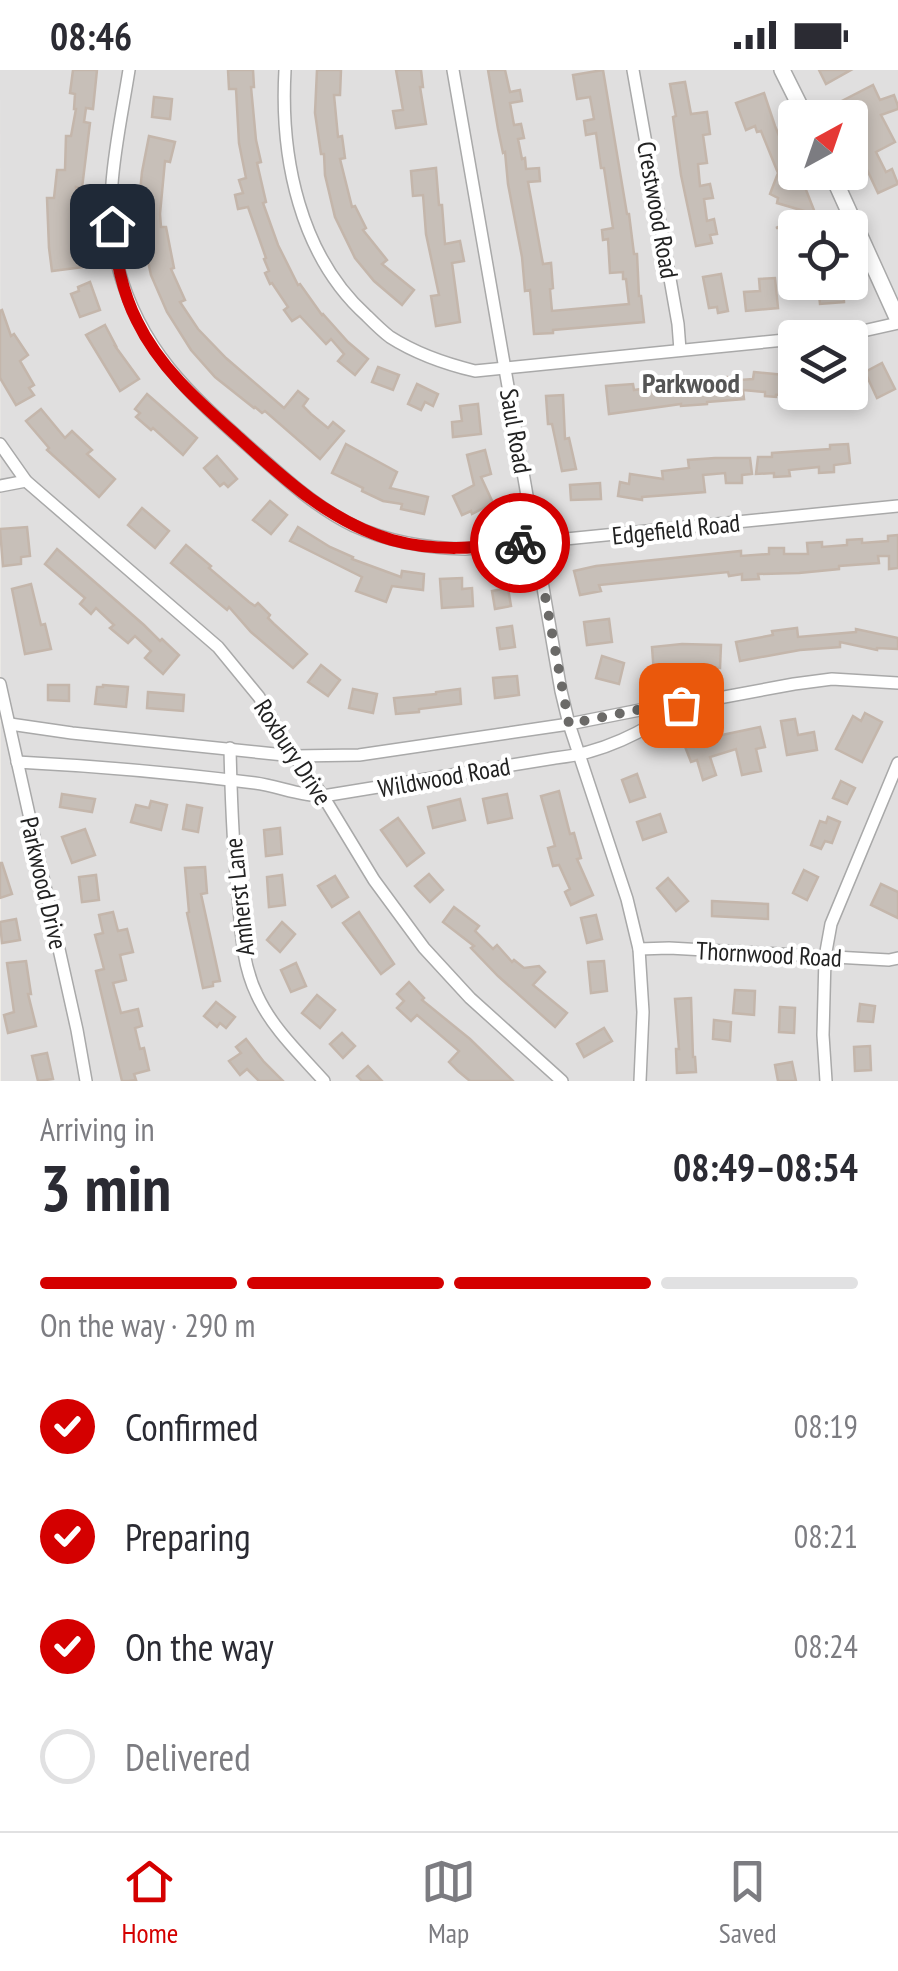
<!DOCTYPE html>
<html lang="en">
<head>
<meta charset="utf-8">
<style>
  body { margin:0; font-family:"PT Sans Narrow",sans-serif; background:#f2f2f3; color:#2b2b33; height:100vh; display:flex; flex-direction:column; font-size:38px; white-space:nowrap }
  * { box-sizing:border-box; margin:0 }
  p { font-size:32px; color:#7c7c81 }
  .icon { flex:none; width:55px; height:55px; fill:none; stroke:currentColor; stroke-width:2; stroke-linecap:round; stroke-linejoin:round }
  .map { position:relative; height:1011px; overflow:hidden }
  .details { display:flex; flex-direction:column; background:#fff; flex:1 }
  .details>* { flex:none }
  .needle { width:65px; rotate:40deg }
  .controls { position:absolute; left:778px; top:30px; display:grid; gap:20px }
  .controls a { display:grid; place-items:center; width:90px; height:90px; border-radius:10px; background:#fff; box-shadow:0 5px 15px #0003; font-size:50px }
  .pin { position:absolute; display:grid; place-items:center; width:85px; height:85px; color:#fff; margin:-42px; border-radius:20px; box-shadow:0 5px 15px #0006 }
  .courier { position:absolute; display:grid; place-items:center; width:100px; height:100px; margin:-50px; border:8px solid #d40000; border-radius:50%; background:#fff; color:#222; box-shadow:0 2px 12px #0007 }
  .headline em { font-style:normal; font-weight:700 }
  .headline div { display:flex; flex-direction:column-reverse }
  .headline { display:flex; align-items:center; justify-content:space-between; height:170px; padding:0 40px }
  h1 { font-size:65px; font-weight:700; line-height:75px }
  .bar { display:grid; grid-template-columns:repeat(4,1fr); gap:15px 10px; align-content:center; height:120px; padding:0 40px }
  .bar i { height:12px; border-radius:8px; background:#e1e1e2 }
  .bar .active { background:#d40000 }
  .bar p { grid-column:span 4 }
  ol { padding:0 40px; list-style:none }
  li { display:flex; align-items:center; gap:30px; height:110px }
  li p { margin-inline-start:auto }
  li .icon { padding:10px; border-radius:50%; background:#d40000; color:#fff; stroke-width:4 }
  li:last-child { color:#7c7c81 }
  li i { width:55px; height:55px; border:5px solid #e1e1e2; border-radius:50% }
  .status { display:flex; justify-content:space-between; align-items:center; height:70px; padding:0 50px; background:#fff; direction:ltr }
  .status svg { height:28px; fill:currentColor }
  .tab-bar { display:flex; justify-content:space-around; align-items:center; height:140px; border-top:2px solid #e1e1e2; background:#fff; font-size:28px; color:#7c7c81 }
  .tab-bar a { display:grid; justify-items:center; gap:5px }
  .tab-bar .active { color:#d40000 }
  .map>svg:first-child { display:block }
  .residential { fill:#e0dfdf; fill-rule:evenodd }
  .building { fill:#c7bfb8; stroke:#c4b6ab; stroke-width:2.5 }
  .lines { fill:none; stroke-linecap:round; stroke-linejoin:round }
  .minor-casing { stroke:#a9a9a9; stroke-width:14 }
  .tertiary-casing { stroke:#a9a9a9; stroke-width:18 }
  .minor { stroke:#fff; stroke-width:11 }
  .tertiary { stroke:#fff; stroke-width:15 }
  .done { stroke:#6b6a68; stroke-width:10; stroke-dasharray:0 18 }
  .route { stroke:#d40000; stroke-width:12 }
  .labels { text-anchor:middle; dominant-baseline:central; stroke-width:8; stroke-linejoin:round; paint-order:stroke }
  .street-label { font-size:25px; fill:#222; stroke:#fff }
  .neighbourhood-label { font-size:28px; font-weight:bold; fill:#555; stroke:#fff }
</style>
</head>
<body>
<div class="status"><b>08:46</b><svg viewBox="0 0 49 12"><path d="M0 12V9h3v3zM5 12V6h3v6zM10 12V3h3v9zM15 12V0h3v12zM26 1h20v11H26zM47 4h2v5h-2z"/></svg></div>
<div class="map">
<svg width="898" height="1011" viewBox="0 0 898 1011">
  <rect width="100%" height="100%" fill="#f2efe9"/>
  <!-- residential -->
  <path class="residential" d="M0,0H898V1011H1ZM795,48H850V102H795ZM795,158H850V212H795ZM795,268H850V322H795Z"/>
  <!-- building -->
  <g class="building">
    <path d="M73,0H97L93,39L86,38L84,52L90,53L82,118L76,117L79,169L84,197L52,201L49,178L47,128H54L57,100H65L66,66H71L76,39H74L75,24L70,23Z"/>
    <path d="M228,0H253L254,17H251L256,70L261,92L257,93L266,132L263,133L278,175L298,215L300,214L322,245L323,244L348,272L368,289L355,305L338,291L344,284L331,269L326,274L300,246L292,251L284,240L288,237L272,213L270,214L265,203L269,201L264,189L266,188L248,137L238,139L235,125L243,123L239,110L246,108L239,73L236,19H229Z"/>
    <path d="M317,0H341L340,25H334L338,67L342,66L345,88L340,89L352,137L355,136L366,158L363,160L387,190L382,194L414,220L402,235L374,211L355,188L335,147L325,105L324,84H321L315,43Z"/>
    <path d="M396,0H421L423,17H420L426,54L396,58L393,41L403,40Z"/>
    <path d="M488,0H505L510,22L520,20L522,31L510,33L514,55L521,54L524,68L518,69L522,89L525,88L526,99L539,98L540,111L528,112L543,194L551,193L553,218L550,219L552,241L629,234L626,209H623V202L610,203L608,169L603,170L602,160L613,158L604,98H601L596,63L586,65L584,51L594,49L590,27L577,29L573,5L603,0L627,144H629L634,184H637L639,226H641L644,252L553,260V263L534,264L530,220L525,221L522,187L508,114L505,82L503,83L498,59Z"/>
    <path d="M819,0H851L826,14Z"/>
    <path d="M685,12L691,44L707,42L710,64L703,65L707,93L698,94L700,116L710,114L713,128L704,129L707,151L714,149L717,164L710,165L712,173L696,176L681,105L673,47L676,46L670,14Z"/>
    <path d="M873,15L880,30L894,25L898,36V39L881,45L895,72L876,82L886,102L892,99L898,114L878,123L862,89L860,90L850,71V48H837L832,36Z"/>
    <path d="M764,23L775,56L794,102H799L821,158H776L811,143L777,133L778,128L770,124L778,103L761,61L757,62L755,56L746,60L736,33Z"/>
    <path d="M154,27L172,29L170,49L152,47Z"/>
    <path d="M149,66L175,72L170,92L165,91L160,144L161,157H166L174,198L171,199L185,230L180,232L198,259L226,288L284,338L298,321L308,329L303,336L311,344L328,358L333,352L344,361L320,389L265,341L262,343L255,337L254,338L215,307L191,280L167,242L151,205L146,182L141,132H139L142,102Z"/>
    <path d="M436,98L439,135H442L445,174L460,171L464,191L452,193L460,252L436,256L431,226L439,225L426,164L423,125L413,126L411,101Z"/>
    <path d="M721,204L728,241L718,243L717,237L709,238L703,207Z"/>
    <path d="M775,208L778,238L746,241L744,222L760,221L759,209Z"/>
    <path d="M90,212L100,240L80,247L71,224L79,221L78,217Z"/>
    <path d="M843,213L844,232L820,234L818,215Z"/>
    <path d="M2,240L11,266L14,264L28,285L20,291L34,315L29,318L34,325L16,335L0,308V241Z"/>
    <path d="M105,255L116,276H115L139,309L120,321L86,265Z"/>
    <path d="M882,293L895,319L877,328L865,302Z"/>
    <path d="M378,297L399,305L393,320L372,312Z"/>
    <path d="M754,302L795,306V323L776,325V327L765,326V322L743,320L744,329L707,332V334L681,336V334L609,344L606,316L633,314L634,320L716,308L727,307V311L753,309Z"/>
    <path d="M417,314L438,324L433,336L425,332L421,340L408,334Z"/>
    <path d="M147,324L197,368L183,385L153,358L151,360L136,347L140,343L135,339Z"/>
    <path d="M563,325L565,369L569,368L576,399L562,401L552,354H548L546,326Z"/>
    <path d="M478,334L481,364L453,367L452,352L462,351L460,336Z"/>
    <path d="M41,339L65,368L72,361L92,380L87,384L115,409L99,427L47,380L49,378L26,351Z"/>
    <path d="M346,374L397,402L390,418L428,427L424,444L401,439L402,434L383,431L362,421L363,418L332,403Z"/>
    <path d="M848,374L850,393L834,395V402L819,403V397L789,400L790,406L774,407V403L756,404L758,387H772V383L830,379V375Z"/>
    <path d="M485,380L491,404L481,407L493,433L472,444L471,441L462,445L453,426L474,415L467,385Z"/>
    <path d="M217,386L237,409L228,417L224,413L220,416L204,398Z"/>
    <path d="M715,388H750L752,404L742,405V413H726L725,403L703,405L705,422L642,427V430L618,426L620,412L629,414L630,404L663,409L662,401L689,398L688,390Z"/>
    <path d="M600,413L601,429L571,430L570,415Z"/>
    <path d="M270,431L287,445L271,464L253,450Z"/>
    <path d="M142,438L169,461L155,478L128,455Z"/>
    <path d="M27,457L30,486L21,487V494L3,496L0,459Z"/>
    <path d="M298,457L330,477L353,487L352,489L401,507L402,501L424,504L423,520L392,516L386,532L356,521L362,507L290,471Z"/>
    <path d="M898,465V498L889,499V486H878L879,493L839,496V499L799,503L758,504L759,509L742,510V504L729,506L728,502L599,515L601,521L580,525L574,501L596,496L741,481V486L769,484V478H784V484H808L807,473L822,472V477L847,475V470L862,469V473L888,471V466Z"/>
    <path d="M186,475L211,496L209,498L249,532L255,536L258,533L270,545L268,548L274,554L307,584L293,598L251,562L229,537L227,540L171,493Z"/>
    <path d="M57,479L144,555L160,571L162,569L179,585L163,604L145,588L151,581L135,566L128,573L110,558L114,555L96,538L91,544L80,534L85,528L45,494Z"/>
    <path d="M462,508V519L472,518L473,536L442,538L440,509Z"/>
    <path d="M31,514L41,555L45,554L51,579L25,584L12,519Z"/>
    <path d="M508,518L511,536L495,539L492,521Z"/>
    <path d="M609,549L612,572L587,575L584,552Z"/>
    <path d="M512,556L515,577L500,579L497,558Z"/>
    <path d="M797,558L798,567L856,562V559L898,568V579L877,578V580L840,572V577L800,580L740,591L736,572L773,565L772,561Z"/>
    <path d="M682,574L721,575L720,598L682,597V601L654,604L652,577Z"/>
    <path d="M602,586L624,593L619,614L596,608Z"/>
    <path d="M321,595L340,610L328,626L308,612Z"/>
    <path d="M517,606L519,625L495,628L493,608Z"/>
    <path d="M48,615H69V631L48,630Z"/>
    <path d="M103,615L128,617L126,637L95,634L97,617H103Z"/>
    <path d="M353,619L377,624L373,643L349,638Z"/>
    <path d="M460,619L461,634L419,639V642L396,644L394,628L436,624V622Z"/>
    <path d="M148,622L184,625L183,641L147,638Z"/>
    <path d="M865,643L882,652L862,692L836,679L853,646L861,651Z"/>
    <path d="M795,649L798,665L814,662L817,680L787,685L781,651Z"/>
    <path d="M760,657L765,677L756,679L761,701L742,705L736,679L710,687L716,705L703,710L697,690L691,692L684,674L716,663L717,666Z"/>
    <path d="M637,704L645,727L630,732L622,710Z"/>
    <path d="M841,711L855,718L847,734L833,728Z"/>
    <path d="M559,721L570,764L574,763L581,788L577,789L593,825L571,835L565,822L570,819L559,795L553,796L548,778L555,776L541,726Z"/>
    <path d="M62,724L95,729L92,742L60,737Z"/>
    <path d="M507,724L512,748L488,753L483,729Z"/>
    <path d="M460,729L465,750L433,758L428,737Z"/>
    <path d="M151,731L167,735L161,760L131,752L136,735L149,738Z"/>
    <path d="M187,735L202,738L198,762L183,759Z"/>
    <path d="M660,744L666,762L643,770L637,752Z"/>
    <path d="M828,747L840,752L832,773L825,771L821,779L811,775L820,751L826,753Z"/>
    <path d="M398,748L424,783L407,796L381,760Z"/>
    <path d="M280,758L282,784L266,786L264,760Z"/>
    <path d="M85,759L95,785L72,793L62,767Z"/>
    <path d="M0,793H2L12,824L0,828Z"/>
    <path d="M205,797L207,823L201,824L220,911L213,912V916L203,918L187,843L189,842L185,798Z"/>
    <path d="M804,800L818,807L807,830L793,823Z"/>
    <path d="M429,804L443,820L430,832L415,816Z"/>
    <path d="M96,805L99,830L82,832L79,807Z"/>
    <path d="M282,805L285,835L269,837L267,807Z"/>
    <path d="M335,806L348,827L332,837L318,816Z"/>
    <path d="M668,808L688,831L676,841L657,818Z"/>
    <path d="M881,814L898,822V848L871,835Z"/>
    <path d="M712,831L768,834V849L712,846Z"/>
    <path d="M454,837L479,856L475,861L493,879L497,875L512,892L514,890L524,898L539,896L545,902L533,915L567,943L555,957L498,906L471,878L474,876L443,852Z"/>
    <path d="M113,842L118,861L127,859L133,882L120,885L126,910L113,913L121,943L138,939L142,956L135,958L140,979L144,978L149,1000L134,1004L136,1010L129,1011H122L96,901L104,899L95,865L103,863L99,845Z"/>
    <path d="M359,842L394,894L381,904L343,853Z"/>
    <path d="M596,845L602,869L587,873L581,848Z"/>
    <path d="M16,849L20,870L2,873L0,852Z"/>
    <path d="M282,852L295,864L280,882L267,870Z"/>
    <path d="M26,891L31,924H28L36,956L8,963L4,945L14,942L7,893Z"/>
    <path d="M604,891L607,921L591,923L588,892Z"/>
    <path d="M296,893L306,916L291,922L281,900Z"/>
    <path d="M409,912L424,928L422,930L470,969L513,1011H470L458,1001L449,992L459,981L417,945L411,951L397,938L404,931L397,924Z"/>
    <path d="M735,920L755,921L754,945L733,943Z"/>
    <path d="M317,925L335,940L320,958L302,943Z"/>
    <path d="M691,928L693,987H695L696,1002L677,1003L676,979H679L675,929Z"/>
    <path d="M216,932L235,947L226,958L220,953L217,957L204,946Z"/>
    <path d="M860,934L875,936L873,952L858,951Z"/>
    <path d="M780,937L795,938L794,963L779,962Z"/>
    <path d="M714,950L731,952L730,971L713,969Z"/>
    <path d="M604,958L612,971L584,987L577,974Z"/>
    <path d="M342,963L355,976L343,988L330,974Z"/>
    <path d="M246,969L264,992L283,1011H259L247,999L240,1005L229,991L241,983L236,977Z"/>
    <path d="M870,976L871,1000L855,1001L854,977Z"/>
    <path d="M47,983L53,1009L38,1011L32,986Z"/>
    <path d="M792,992L796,1011H778L775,995Z"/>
    <path d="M368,996L382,1011H362L357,1006Z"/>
  </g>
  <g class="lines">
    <defs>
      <g id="minor">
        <path d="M129,0C119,64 101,133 118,197C141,283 192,326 256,383C286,410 317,438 354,456C389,472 427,478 465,479L898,436"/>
        <path d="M285,0C280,88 300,186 367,246C374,253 382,261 390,267C415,283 446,294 475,301L795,269"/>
        <path d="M453,0L561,621L569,654L627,829L639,879L643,942L640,1011"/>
        <path d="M633,0L678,254L680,280"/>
        <path d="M814,268L845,265L898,253"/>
        <path d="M0,374L26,411L218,577L259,627L294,686L323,726L374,810L424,878L470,928L562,1011"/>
        <path d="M0,416L26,411"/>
        <path d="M0,614L77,960L86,1011"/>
        <path d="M10,654L72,663L294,686L359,685L569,654L665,635H681L794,614L832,609L898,613"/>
        <path d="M230,678C231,727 233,777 238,826C241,860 242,894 257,925C272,958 300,984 324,1011"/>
        <path d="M17,692C97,696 176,703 255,713C278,716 300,726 323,726L555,688C600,684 645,662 681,635"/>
        <path d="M639,879L669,878L889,890L898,888"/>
        <path d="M826,1011L823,965L825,887L831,854L898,693"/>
      </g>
      <g id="tertiary">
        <path d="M782,0L806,48"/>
        <path d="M831,102L898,250"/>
      </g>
    </defs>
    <!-- minor casing -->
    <use href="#minor" class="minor-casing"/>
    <!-- tertiary casing -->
    <use href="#tertiary" class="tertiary-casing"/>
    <!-- minor -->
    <use href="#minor" class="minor"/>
    <!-- tertiary -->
    <use href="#tertiary" class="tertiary"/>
  </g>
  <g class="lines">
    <!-- done -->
    <path class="done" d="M520,473L535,472L569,654L666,634L681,635"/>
    <!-- route -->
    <path class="route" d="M112,156C116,188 122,222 137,251C159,297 199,332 236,365C283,408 330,452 392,470C435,482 477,478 520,473"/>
  </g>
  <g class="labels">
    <!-- street labels -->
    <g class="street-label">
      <text transform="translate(658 140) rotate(80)">Crestwood Road</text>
      <text transform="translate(516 361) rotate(80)">Saul Road</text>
      <text transform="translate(676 459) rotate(-6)">Edgefield Road</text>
      <text transform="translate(293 682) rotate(57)">Roxbury Drive</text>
      <text transform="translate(444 707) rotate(-10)">Wildwood Road</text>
      <text transform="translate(44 813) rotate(77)">Parkwood Drive</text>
      <text transform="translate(239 827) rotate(-96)">Amherst Lane</text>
      <text transform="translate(769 884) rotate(3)">Thornwood Road</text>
    </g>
    <!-- neighbourhood labels -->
    <g class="neighbourhood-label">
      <text x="691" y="312">Parkwood</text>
    </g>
  </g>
</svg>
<div class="controls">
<a><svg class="needle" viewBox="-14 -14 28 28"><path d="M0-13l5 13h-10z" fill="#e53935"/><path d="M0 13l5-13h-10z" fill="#7c7c81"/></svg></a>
<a><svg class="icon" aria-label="locate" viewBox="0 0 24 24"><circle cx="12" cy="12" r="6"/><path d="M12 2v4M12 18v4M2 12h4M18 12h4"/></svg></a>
<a><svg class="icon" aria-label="layers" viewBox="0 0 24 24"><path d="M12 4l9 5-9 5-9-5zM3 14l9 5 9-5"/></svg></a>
</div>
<div class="pin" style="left:681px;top:635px;background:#ea580c"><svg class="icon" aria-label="bag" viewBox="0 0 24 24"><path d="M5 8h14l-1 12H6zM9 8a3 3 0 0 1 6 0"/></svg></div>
<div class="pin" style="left:112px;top:156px;background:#1f2937"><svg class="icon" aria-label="home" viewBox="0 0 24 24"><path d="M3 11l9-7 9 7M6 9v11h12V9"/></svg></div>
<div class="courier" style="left:520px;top:473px"><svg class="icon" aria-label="bike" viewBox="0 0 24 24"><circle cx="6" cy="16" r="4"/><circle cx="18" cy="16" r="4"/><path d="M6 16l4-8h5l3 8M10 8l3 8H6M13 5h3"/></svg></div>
</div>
<section class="details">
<div class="headline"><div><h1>3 min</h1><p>Arriving in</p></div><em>08:49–08:54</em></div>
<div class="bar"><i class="active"></i><i class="active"></i><i class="active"></i><i></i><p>On the way · 290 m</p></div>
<ol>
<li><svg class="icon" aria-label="check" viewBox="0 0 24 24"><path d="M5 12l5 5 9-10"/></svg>Confirmed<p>08:19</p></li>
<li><svg class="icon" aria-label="check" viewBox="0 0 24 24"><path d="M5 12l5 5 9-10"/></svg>Preparing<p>08:21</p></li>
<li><svg class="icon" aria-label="check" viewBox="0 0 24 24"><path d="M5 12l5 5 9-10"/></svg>On the way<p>08:24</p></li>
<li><i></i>Delivered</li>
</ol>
</section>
<nav class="tab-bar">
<a class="active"><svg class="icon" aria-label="home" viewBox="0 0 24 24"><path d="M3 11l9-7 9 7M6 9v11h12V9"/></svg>Home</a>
<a><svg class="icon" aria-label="map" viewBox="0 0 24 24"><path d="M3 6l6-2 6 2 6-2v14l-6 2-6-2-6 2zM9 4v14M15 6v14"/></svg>Map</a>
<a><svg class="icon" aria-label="saved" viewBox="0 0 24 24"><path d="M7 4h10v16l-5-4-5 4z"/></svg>Saved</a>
</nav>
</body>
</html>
